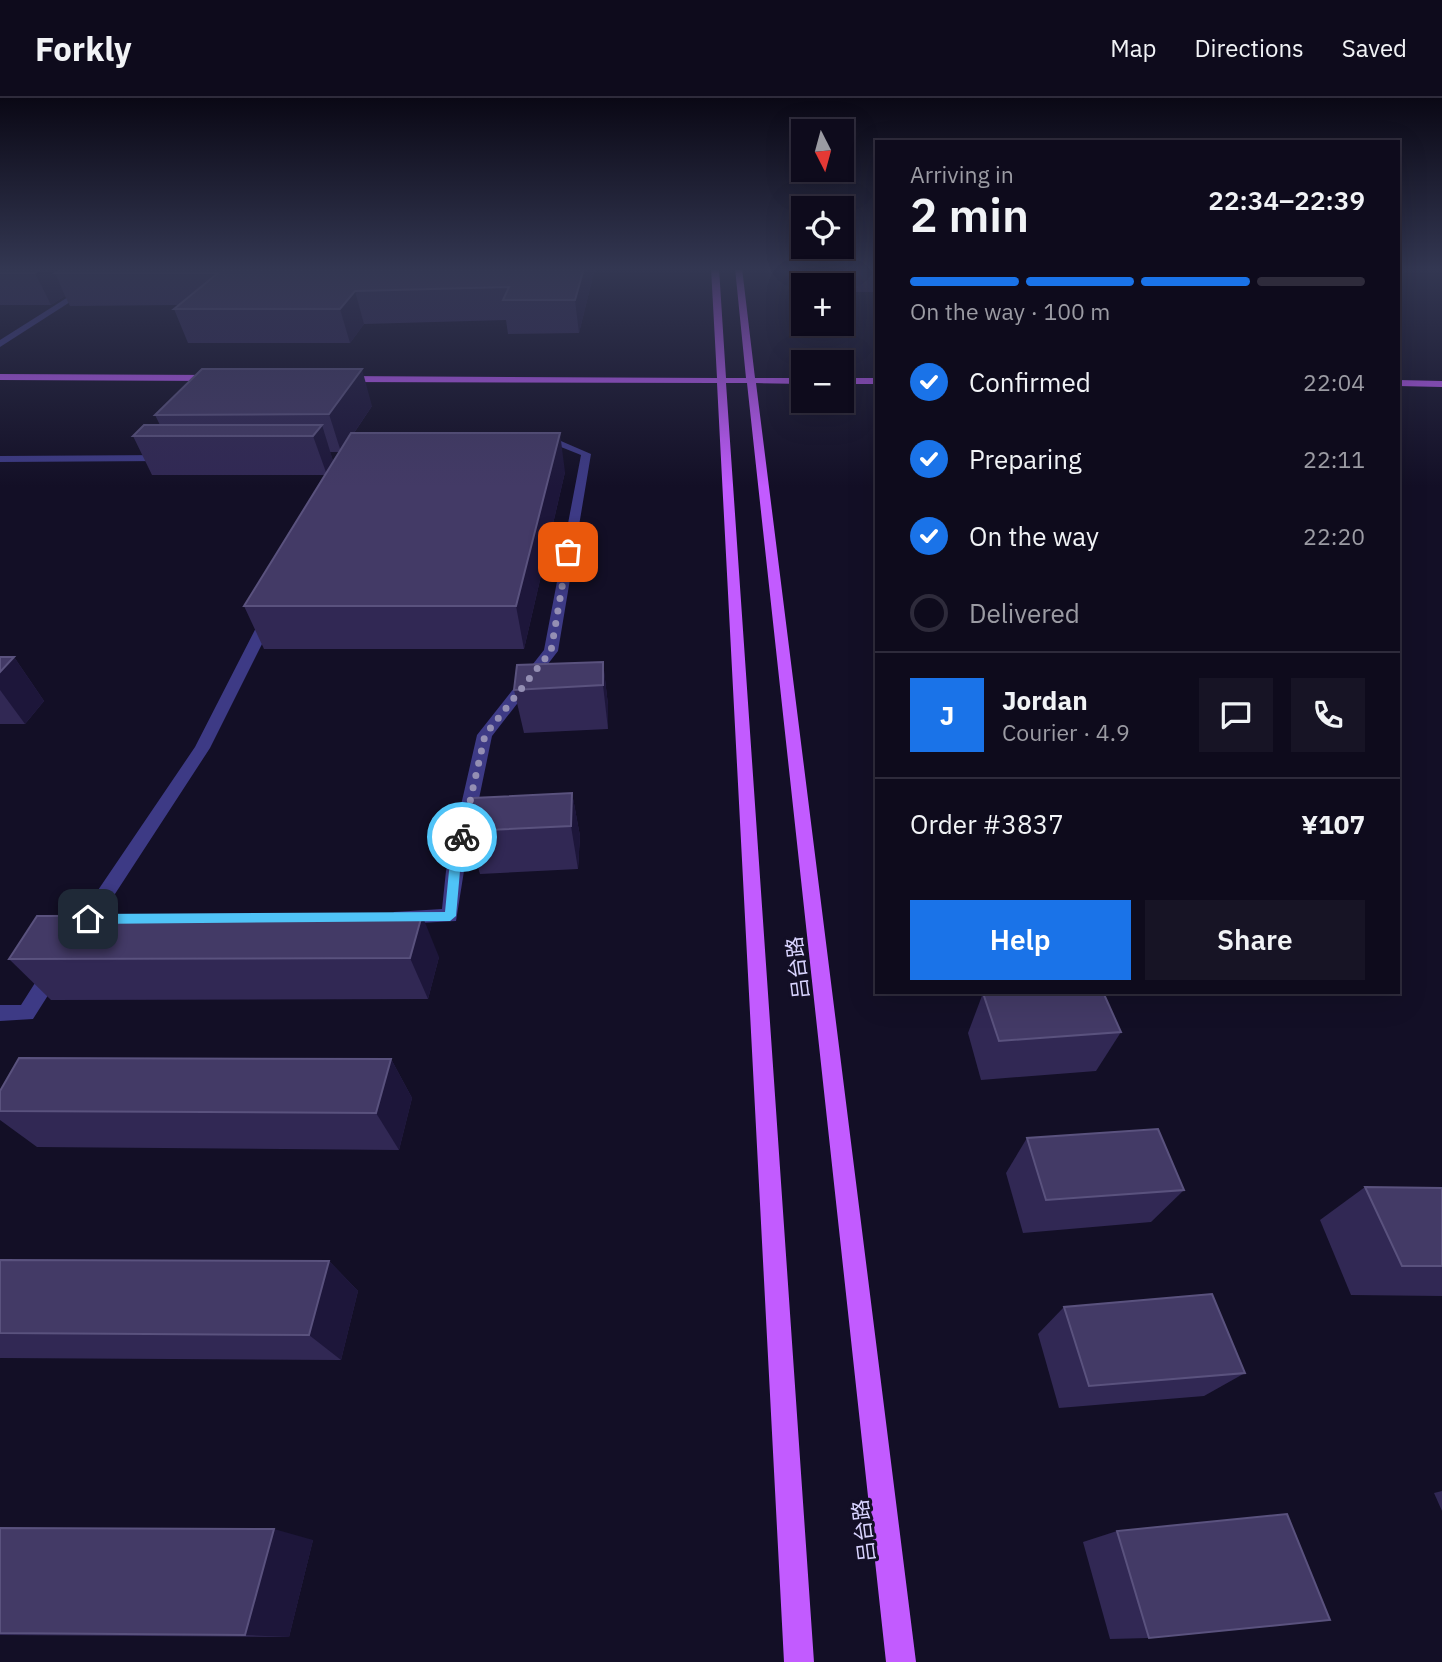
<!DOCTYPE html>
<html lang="en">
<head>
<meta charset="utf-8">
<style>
  body { margin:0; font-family:"IBM Plex Sans","Noto Sans SC",sans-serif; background:#171425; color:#f1f3f6; height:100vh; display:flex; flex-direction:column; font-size:26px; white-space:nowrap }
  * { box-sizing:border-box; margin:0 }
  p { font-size:23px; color:#9b9ba3 }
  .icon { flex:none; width:38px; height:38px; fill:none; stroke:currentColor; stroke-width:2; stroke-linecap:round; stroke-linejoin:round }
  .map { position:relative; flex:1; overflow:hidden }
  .sheet { position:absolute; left:875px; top:42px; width:525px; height:854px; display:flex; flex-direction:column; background:#0e0b1c; border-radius:0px; box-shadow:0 7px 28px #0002,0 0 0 2px #2e2b3b }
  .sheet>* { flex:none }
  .needle { width:46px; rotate:174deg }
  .fabs { position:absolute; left:791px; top:21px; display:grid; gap:14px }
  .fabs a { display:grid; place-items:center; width:63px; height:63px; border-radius:0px; background:#0e0b1c; box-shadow:0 7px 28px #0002,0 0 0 2px #2e2b3b; font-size:35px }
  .pin { position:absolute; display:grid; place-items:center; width:60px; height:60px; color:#fff; margin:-30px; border-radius:14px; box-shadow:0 4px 10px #0006 }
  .courier { position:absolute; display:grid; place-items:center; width:70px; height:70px; margin:-35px; border:5px solid #4fc3f7; border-radius:50%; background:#fff; color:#222; box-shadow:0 2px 9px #0007 }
  .overview em { font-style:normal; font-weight:600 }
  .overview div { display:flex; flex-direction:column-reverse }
  .overview { display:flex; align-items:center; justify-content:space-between; height:119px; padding:0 35px }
  h1 { font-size:46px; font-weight:600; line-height:52px }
  .bar { display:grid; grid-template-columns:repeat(4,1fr); gap:10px 7px; align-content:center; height:84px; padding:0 35px }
  .bar i { height:9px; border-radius:5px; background:#2e2b3b }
  .bar .on { background:#1a73e8 }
  .bar p { grid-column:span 4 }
  .line { display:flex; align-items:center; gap:18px; padding:0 35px; border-top:2px solid #2e2b3b }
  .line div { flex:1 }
  .round { display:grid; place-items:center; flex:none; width:74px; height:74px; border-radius:0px; background:#171425 }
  ol { padding:0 35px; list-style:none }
  li { display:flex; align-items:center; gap:21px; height:77px }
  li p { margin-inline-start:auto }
  li .icon { padding:7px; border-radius:50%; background:#1a73e8; color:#fff; stroke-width:4 }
  li:last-child { color:#9b9ba3 }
  li i { width:38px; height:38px; border:4px solid #2e2b3b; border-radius:50% }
  .cta { display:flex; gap:14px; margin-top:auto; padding:14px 35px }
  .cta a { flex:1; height:80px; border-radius:0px; background:#1a73e8; color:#fff; font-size:28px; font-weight:600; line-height:80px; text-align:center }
  .cta a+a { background:#171425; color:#f1f3f6 }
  header { display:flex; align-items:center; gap:42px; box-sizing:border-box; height:98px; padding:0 35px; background:#0e0b1c; border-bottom:2px solid #2e2b3b }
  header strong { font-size:33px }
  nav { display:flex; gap:38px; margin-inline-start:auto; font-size:24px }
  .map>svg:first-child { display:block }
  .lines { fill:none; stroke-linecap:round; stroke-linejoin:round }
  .minor { fill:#3d3a85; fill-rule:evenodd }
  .major { fill:#c25bff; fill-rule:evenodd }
  .wall { fill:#312854; fill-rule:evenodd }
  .shaded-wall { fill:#1d163a }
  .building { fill:#433a66; stroke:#5a527e; stroke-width:2 }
  .route { fill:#4fc3f7 }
  .done { stroke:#948fb3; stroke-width:7; stroke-dasharray:0 12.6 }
  .labels { text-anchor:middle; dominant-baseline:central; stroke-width:6; stroke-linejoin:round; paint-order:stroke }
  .street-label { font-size:21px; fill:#d9d4ff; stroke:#130f26 }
</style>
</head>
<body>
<header>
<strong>Forkly</strong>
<nav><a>Map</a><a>Directions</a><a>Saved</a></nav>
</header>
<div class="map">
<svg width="1442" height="1564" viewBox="0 0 1442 1564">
  <rect width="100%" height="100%" fill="#130f26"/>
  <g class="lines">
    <!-- minor -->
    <g class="minor">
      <path d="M114,170H123L0,249V242Z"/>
      <path d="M540,334L591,356L558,553L492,638L464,773L456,823L400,826L394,824L391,819L394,814L442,811L446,773L477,637L544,552L581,357L536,339V335Z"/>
      <path d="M0,358L166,357L171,360L166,363L0,364Z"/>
      <path d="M268,516L275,520L210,650L85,842L78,844L71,842L69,837L71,832L195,649L261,520Z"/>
      <path d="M54,864L61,866L64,872L33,921L0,923V907H21L47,866Z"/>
    </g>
    <!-- major -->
    <g class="major">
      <path d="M711,170H719L726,280H746L735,170H742L755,280H803V286L756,285L916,1564H886L747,285H726L814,1564H784L717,285L341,284L337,281L341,278L717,280Z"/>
      <path d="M0,276L215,277L219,280L215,283L0,282Z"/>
      <rect x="842" y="280" width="35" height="6"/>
      <path d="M1398,282L1442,283V289L1398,288Z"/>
    </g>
  </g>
  <!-- wall -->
  <g class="wall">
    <path d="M0,170H595L579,235L508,236L506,222L364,226L350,245H188L174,211L179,207L70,208L65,198L51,207H0Z"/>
    <path d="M834,170H877V194H842V187H839Z"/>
    <path d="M372,308L354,335L565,374L524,551H264L244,508L325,377H152L133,338L160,327L155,317ZM330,354H339L333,363Z"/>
    <path d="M0,559H14L44,603L25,626H0Z"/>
    <path d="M603,564L608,607V631L524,635L514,592Z"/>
    <path d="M572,695L580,738L578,771L480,776L467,733Z"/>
    <path d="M439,859L428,901L51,902L9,861Z"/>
    <path d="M983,895L1121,934L1096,973L981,982L968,935Z"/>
    <path d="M391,961L412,1000L399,1052L37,1049L0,1022V993Z"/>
    <path d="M1027,1040L1184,1092L1151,1124L1023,1135L1006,1075Z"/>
    <path d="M1365,1089L1442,1090V1198L1351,1197L1320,1122Z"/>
    <path d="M0,1162L329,1163L358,1193L341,1262L0,1260Z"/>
    <path d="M1064,1209L1245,1275L1204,1298L1059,1310L1038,1236Z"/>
    <path d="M1442,1393V1413L1434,1395Z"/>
    <path d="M0,1430L313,1442L289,1539L0,1537Z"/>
    <path d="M1117,1433L1149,1540L1110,1541L1083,1444Z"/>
  </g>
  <!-- shaded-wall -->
  <g class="shaded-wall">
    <path d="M42,170H108L55,175L65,198L51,207L35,175Z"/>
    <path d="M584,170H595L579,235L575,202Z"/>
    <path d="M355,193L364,226L350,245L340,211Z"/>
    <path d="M362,271L372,308L341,354L329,316Z"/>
    <path d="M322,327L334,366L327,377L313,338Z"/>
    <path d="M560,335L565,374L524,551L516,508Z"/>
    <path d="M14,559L44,603L25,626L0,592V574Z"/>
    <path d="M603,564L608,607V631L603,587Z"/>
    <path d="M572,695L580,738L578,771L571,728Z"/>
    <path d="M422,817L439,859L428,901L410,860Z"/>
    <path d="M391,961L412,1000L399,1052L376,1015Z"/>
    <path d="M329,1163L358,1193L341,1262L309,1237Z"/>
    <path d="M274,1431L313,1442L289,1539L245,1537Z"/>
  </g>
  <!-- building -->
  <g class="building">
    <path d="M0,170H42L35,175H0Z"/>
    <path d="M63,170H584L575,202H503L509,189L355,193L340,211H174L218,175H55Z"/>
    <path d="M202,271H362L329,316L155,317Z"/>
    <path d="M144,327H322L313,338H133Z"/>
    <path d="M351,335H560L516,508H244Z"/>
    <path d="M0,559H14L0,574Z"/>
    <path d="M603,564V587L514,592L517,567Z"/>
    <path d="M572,695L571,728L467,733L473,700Z"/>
    <path d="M422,817L410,860L9,861L37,818Z"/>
    <path d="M1103,894L1121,934L999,943L983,895Z"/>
    <path d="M19,960L391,961L376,1015L0,1013V993Z"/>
    <path d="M1158,1031L1184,1092L1046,1102L1027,1040Z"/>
    <path d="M1365,1089L1442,1090V1168H1402Z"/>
    <path d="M0,1162L329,1163L309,1237L0,1235Z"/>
    <path d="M1212,1196L1245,1275L1089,1288L1064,1209Z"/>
    <path d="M1287,1416L1330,1522L1149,1540L1117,1433Z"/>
    <path d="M0,1430L274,1431L245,1537L0,1535Z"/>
  </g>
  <!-- sky -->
  <linearGradient id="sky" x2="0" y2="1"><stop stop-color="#0a0815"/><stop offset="0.44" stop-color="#333752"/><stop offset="1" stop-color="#333752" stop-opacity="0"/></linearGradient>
  <rect width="1442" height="389" fill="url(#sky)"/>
  <!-- route -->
  <path class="route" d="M462,735L468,739L460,773L456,818L450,823L88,826L82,821L88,816L445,814L449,773L457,739Z"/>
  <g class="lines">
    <!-- done -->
    <path class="done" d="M462,739L485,637L551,553L568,454"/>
  </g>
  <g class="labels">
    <!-- street labels -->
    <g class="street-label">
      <text transform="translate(797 870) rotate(-97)">吕台路</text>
      <text transform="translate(863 1433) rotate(-97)">吕台路</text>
    </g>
  </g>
</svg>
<div class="fabs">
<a><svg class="needle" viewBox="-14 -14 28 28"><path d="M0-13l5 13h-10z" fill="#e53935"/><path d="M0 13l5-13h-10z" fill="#9b9ba3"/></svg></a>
<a><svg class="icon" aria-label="locate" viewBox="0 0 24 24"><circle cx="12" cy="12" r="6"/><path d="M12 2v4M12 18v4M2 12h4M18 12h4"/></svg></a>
<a>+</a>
<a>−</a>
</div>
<div class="pin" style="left:568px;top:454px;background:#ea580c"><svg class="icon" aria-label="bag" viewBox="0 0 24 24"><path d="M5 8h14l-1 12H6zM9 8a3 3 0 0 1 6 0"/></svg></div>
<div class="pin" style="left:88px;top:821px;background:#1f2937"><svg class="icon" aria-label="home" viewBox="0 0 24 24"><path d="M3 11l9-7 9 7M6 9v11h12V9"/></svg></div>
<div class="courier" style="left:462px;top:739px"><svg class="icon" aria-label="bike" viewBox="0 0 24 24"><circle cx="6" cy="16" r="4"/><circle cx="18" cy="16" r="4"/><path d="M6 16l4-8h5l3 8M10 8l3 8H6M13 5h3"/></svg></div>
<section class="sheet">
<div class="overview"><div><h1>2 min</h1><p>Arriving in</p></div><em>22:34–22:39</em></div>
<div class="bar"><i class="on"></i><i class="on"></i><i class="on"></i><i></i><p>On the way · 100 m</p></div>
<ol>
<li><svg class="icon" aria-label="check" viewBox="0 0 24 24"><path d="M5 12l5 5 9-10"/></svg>Confirmed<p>22:04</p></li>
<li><svg class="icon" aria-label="check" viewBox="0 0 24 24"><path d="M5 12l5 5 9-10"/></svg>Preparing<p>22:11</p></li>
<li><svg class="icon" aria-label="check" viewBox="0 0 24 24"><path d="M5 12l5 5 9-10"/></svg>On the way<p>22:20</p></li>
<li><i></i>Delivered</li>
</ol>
<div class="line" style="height:126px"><b class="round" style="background:#1a73e8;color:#fff">J</b><div><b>Jordan</b><p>Courier · 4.9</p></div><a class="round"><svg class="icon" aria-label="chat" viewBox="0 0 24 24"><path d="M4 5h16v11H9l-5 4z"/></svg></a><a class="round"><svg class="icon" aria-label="phone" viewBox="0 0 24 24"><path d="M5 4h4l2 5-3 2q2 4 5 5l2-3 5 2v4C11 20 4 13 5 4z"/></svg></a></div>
<div class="line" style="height:91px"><div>Order #3837</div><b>¥107</b></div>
<div class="cta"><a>Help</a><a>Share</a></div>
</section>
</div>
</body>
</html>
